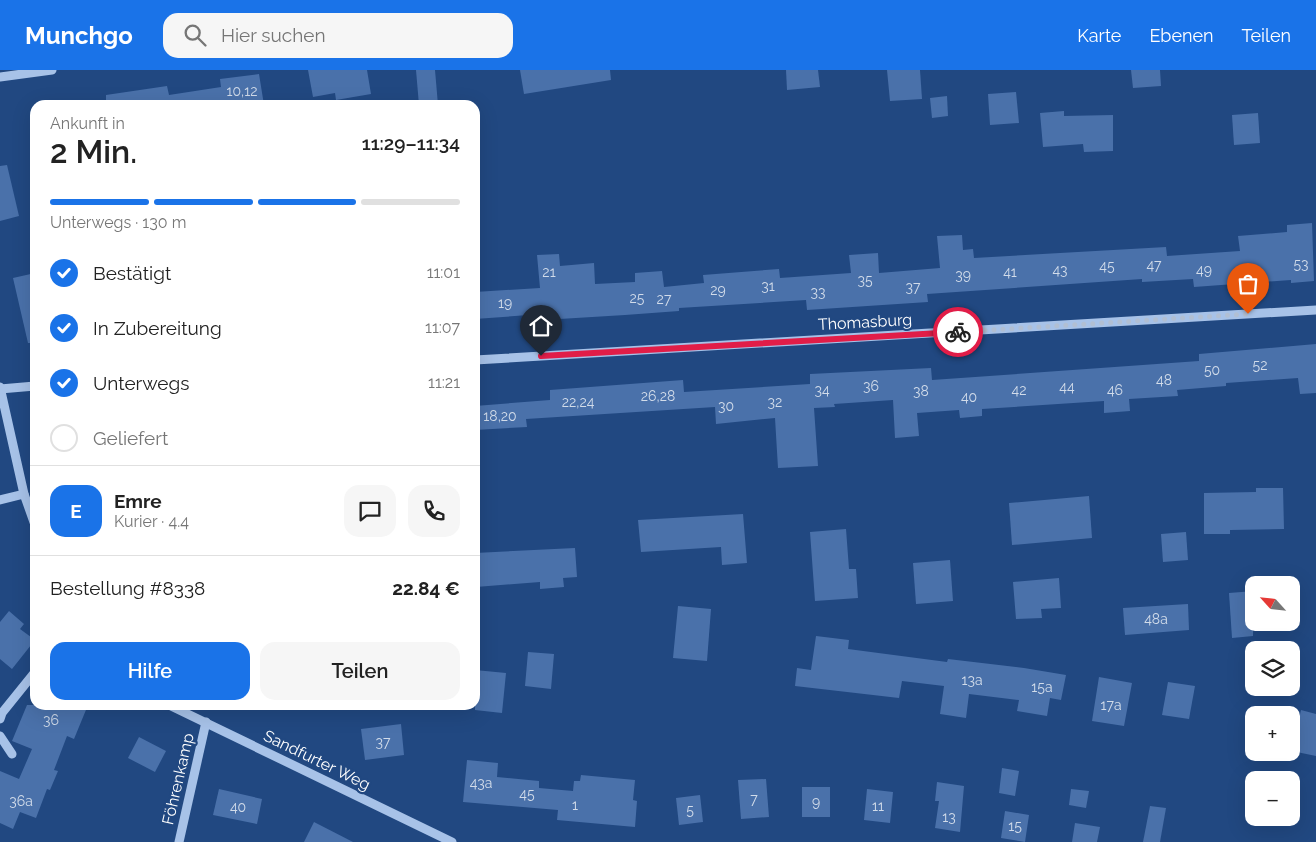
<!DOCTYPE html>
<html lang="de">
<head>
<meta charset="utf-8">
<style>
  body { margin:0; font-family:Raleway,sans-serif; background:#f6f6f6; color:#222; height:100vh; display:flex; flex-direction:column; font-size:19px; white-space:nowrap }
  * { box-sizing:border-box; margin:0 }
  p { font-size:16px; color:#767676 }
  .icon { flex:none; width:28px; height:28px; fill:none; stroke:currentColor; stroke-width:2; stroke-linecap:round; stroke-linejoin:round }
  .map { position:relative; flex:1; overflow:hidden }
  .panel { position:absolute; left:30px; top:30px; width:450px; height:610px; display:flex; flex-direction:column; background:#fff; border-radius:15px; box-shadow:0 5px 20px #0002 }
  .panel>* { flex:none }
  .needle { width:32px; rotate:297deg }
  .fabs { position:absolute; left:1245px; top:506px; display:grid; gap:10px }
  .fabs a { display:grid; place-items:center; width:55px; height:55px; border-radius:10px; background:#fff; box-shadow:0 5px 20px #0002; font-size:25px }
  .pin { position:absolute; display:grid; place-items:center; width:42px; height:42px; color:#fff; margin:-51px -21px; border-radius:50% 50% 50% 0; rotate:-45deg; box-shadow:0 0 5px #0007 }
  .pin .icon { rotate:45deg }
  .courier { position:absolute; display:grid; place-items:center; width:50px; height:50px; margin:-25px; border:4px solid #e11d48; border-radius:50%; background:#fff; color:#222; box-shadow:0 1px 6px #0007 }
  .overview em { font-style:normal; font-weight:600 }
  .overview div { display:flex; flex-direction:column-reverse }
  .overview { display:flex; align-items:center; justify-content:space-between; height:85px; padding:0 20px }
  h1 { font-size:32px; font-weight:600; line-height:38px }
  .bar { display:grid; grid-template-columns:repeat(4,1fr); gap:8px 5px; align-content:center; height:60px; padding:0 20px }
  .bar i { height:6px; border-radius:4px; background:#e0e0e0 }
  .bar .active { background:#1a73e8 }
  .bar p { grid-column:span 4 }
  .line { display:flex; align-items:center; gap:12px; padding:0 20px; border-top:1px solid #e0e0e0 }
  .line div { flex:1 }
  .round { display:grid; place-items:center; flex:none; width:52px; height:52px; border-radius:15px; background:#f6f6f6 }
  ol { padding:0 20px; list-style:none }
  li { display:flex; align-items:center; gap:15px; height:55px }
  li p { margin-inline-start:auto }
  li .icon { padding:5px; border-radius:50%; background:#1a73e8; color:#fff; stroke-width:4 }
  li:last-child { color:#767676 }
  li i { width:28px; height:28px; border:2px solid #e0e0e0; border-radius:50% }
  .primary-button { display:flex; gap:10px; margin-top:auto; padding:10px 20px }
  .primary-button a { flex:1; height:58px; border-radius:15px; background:#1a73e8; color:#fff; font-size:20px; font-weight:600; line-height:58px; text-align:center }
  .primary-button a+a { background:#f6f6f6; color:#222 }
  header { display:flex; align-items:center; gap:30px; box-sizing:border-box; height:70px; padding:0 25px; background:#1a73e8; color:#fff }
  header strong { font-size:24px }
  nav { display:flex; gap:28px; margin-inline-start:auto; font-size:18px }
  .search { width:350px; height:45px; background:#f6f6f6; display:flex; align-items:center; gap:12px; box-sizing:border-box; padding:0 18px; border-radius:15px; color:#767676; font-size:19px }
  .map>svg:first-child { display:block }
  .building { fill:#4a71aa }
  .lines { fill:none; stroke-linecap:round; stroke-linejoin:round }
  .minor { stroke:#a7c2e8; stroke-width:9 }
  .done { stroke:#b1bfd3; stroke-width:5; stroke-dasharray:0 9 }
  .route { stroke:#e11d48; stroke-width:6 }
  .labels { text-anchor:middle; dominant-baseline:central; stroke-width:4.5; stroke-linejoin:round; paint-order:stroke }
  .number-label { font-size:14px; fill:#d2dcea }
  .street-label { font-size:16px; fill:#fff; stroke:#214881 }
</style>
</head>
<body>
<header>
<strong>Munchgo</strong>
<div class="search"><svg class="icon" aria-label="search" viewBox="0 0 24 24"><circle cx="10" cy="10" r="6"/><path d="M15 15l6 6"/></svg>Hier suchen</div>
<nav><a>Karte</a><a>Ebenen</a><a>Teilen</a></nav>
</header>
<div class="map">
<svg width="1316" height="772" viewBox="0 0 1316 772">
  <rect width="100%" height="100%" fill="#214881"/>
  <!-- building -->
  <g class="building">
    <path d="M308,0H367L371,24L336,30L335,23L313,27Z"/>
    <path d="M416,0H435L438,35H419Z"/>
    <path d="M520,0H610L611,10L524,24Z"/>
    <path d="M786,0H818L820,17L787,20Z"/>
    <path d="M887,0H920L922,29L890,31Z"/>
    <path d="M1131,0H1160L1161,16L1133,18Z"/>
    <path d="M259,4L264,35H106V25L167,16L169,25L221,17L220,9Z"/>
    <path d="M1016,22L1019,53L990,55L988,24Z"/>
    <path d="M947,26L948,46L932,48L930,28Z"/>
    <path d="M1064,41V46L1113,45V81L1084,82L1083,74L1043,77L1040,43Z"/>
    <path d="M1258,43L1260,73L1234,75L1232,45Z"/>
    <path d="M7,95L19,146L0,151V96Z"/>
    <path d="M1312,153L1314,211L1291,213V210L1194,217L1193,209L1142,212V209L927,224L928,232L807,240L806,230L679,238V241L625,245L543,250L542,244L475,249V222L540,218L537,185L559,184L560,196L594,193L595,214L635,212V203L662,201L664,217L704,213L703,205L754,201L779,199L780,208L851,203L849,185L878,183L879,203L940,198L937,166L962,165L963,180L973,179L974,188L1166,177L1167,186L1240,181L1238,166L1287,162V155Z"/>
    <path d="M35,203V273H28L13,208Z"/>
    <path d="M1316,274V323L1300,324L1298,308L1226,313V316L1177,320L1178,326L1129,329L1130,341L1104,343V331L982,339V346L960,348L959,340L917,343L919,366L895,368L893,330L834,334L835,337L814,338L818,396L778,398L775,348L716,354L715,337L526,349L527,357L475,360V336L550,330V320L683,310L684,322L810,314V304L931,298L932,310L1199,291V284Z"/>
    <path d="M1256,418H1283L1284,459L1230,460V464H1204V423L1256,422Z"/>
    <path d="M1089,426L1092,468L1012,475L1009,433Z"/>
    <path d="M743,444L747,493L722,495L721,477L641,482L638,450Z"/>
    <path d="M846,459L849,499H856L858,528L815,531L810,462Z"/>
    <path d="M1186,462L1188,490L1163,492L1161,464Z"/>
    <path d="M575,478L577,507L563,508L564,517L540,519V512L476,517L475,483Z"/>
    <path d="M950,490L953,531L916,534L913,493Z"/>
    <path d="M1059,508L1061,538L1041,539L1042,548L1016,549L1013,512Z"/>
    <path d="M1254,521L1253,566L1232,568L1229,523Z"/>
    <path d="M1188,534L1189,560L1125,565L1123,538Z"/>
    <path d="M678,536L711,539L707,591L673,588Z"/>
    <path d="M9,541L24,554L20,559L35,570L12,599L0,589V552Z"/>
    <path d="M816,566L849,570L848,579L947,592L948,589L1024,598L1066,605L1061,630L1050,628L1047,646L1017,641L1019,630L969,624L966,648L940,644L944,616L902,611L899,628L795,616L797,598L811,600Z"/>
    <path d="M528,582L554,584L551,619L525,616Z"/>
    <path d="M475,600L506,603L502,643L475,640Z"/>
    <path d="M1099,607L1132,613L1124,656L1092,651Z"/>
    <path d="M1168,612L1195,616L1189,649L1162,645Z"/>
    <path d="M27,635H88L74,669L67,666L54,700L58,701L50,720L47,719L36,748L20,742L13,759L0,753V701L19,709L32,679L12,671Z"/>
    <path d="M1301,640L1316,644V686L1292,681Z"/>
    <path d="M401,654L404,685L365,690L361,659Z"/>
    <path d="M139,667L166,681L155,702L128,688Z"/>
    <path d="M467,690L498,693L497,707L539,711V718L573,721L574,711H580L581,705L635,710L633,730L637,731L635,757L557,750L558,740L463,732Z"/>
    <path d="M1002,698L1019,701L1015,726L999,723Z"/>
    <path d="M766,709L769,747L741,749L738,710Z"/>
    <path d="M937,712L964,716L960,762L935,758L939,731H935Z"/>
    <rect x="802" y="717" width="28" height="30"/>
    <path d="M219,719L262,729L257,754L213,745Z"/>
    <path d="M867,719L893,722L890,753L864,750Z"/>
    <path d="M1071,719L1089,721L1086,738L1069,735Z"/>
    <path d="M700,725L703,752L679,755L676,728Z"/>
    <path d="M1150,736L1166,738L1160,772H1143Z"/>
    <path d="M1005,741L1029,745L1025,772L1001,768Z"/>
    <path d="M314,752L353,772H304Z"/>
    <path d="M1075,753L1100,757L1097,772H1072Z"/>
  </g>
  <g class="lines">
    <!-- minor -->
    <g class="minor">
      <path d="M0,7L52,0"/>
      <path d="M475,290L1316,240"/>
      <path d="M0,317L24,424L35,455"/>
      <path d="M0,319L35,316"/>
      <path d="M0,430L24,424"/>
      <path d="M169,635L452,772"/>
      <path d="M0,649L2,643L35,602"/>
      <path d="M0,666L12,684"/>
      <path d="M179,772L206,652"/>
    </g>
  </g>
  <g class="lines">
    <!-- done -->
    <path class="done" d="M958,262L1248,244"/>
    <!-- route -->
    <path class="route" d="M541,286L958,262"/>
  </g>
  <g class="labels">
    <!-- number labels -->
    <g class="number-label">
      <text x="242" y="21">10,12</text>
      <text x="1301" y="194">53</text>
      <text x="1154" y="195">47</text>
      <text x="1107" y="196">45</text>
      <text x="1060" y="200">43</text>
      <text x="1204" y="200">49</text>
      <text x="549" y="202">21</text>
      <text x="1010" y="202">41</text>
      <text x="963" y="205">39</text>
      <text x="865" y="210">35</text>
      <text x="768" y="216">31</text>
      <text x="913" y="217">37</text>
      <text x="718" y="220">29</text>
      <text x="818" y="222">33</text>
      <text x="637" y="228">25</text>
      <text x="664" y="229">27</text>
      <text x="505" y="233">19</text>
      <text x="1260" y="295">52</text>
      <text x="1212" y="300">50</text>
      <text x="1164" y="310">48</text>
      <text x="871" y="316">36</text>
      <text x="1067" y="317">44</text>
      <text x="822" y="320">34</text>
      <text x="1019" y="320">42</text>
      <text x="1115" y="320">46</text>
      <text x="921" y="321">38</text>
      <text x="658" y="326">26,28</text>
      <text x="969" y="327">40</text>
      <text x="578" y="332">22,24</text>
      <text x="775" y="332">32</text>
      <text x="726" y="336">30</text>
      <text x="500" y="346">18,20</text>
      <text x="1156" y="549">48a</text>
      <text x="972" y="610">13a</text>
      <text x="1042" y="617">15a</text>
      <text x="1111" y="635">17a</text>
      <text x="51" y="650">36</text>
      <text x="383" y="672">37</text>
      <text x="481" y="713">43a</text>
      <text x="527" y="724">45</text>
      <text x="754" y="729">7</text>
      <text x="21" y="731">36a</text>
      <text x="816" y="732">9</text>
      <text x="575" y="735">1</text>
      <text x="878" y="736">11</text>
      <text x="238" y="737">40</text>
      <text x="690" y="740">5</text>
      <text x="949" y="747">13</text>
      <text x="1015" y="756">15</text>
    </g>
    <!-- street labels -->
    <g class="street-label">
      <text transform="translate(865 252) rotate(-3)">Thomasburg</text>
      <text transform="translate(317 690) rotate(26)">Sandfurter Weg</text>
      <text transform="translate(178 709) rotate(-77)">Föhrenkamp</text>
    </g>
  </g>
</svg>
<div class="fabs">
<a><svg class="needle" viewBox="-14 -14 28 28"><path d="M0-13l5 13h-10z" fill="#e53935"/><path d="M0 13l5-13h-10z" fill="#767676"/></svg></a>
<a><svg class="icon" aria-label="layers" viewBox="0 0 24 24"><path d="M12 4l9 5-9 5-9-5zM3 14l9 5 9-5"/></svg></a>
<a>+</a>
<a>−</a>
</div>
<div class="pin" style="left:1248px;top:244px;background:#ea580c"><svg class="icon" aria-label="bag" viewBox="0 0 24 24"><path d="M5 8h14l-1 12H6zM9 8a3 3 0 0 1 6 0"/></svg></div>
<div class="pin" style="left:541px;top:286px;background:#1f2937"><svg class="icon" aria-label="home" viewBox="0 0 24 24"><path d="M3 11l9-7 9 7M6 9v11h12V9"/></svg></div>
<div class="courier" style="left:958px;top:262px"><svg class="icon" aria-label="bike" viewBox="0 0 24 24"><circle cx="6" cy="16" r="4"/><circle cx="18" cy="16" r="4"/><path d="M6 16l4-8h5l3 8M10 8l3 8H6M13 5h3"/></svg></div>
<section class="panel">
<div class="overview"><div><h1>2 Min.</h1><p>Ankunft in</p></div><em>11:29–11:34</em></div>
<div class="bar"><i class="active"></i><i class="active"></i><i class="active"></i><i></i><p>Unterwegs · 130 m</p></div>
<ol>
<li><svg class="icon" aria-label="check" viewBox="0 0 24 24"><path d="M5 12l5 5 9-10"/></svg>Bestätigt<p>11:01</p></li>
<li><svg class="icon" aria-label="check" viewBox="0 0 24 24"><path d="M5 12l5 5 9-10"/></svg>In Zubereitung<p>11:07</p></li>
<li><svg class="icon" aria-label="check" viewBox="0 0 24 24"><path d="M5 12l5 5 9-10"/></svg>Unterwegs<p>11:21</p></li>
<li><i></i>Geliefert</li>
</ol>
<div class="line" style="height:90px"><b class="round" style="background:#1a73e8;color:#fff">E</b><div><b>Emre</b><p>Kurier · 4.4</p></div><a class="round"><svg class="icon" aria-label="chat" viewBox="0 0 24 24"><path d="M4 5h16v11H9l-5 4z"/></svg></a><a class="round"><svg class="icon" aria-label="phone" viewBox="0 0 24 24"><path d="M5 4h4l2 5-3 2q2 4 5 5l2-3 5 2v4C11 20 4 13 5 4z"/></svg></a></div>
<div class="line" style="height:65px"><div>Bestellung #8338</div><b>22.84 €</b></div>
<div class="primary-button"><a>Hilfe</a><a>Teilen</a></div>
</section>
</div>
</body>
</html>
